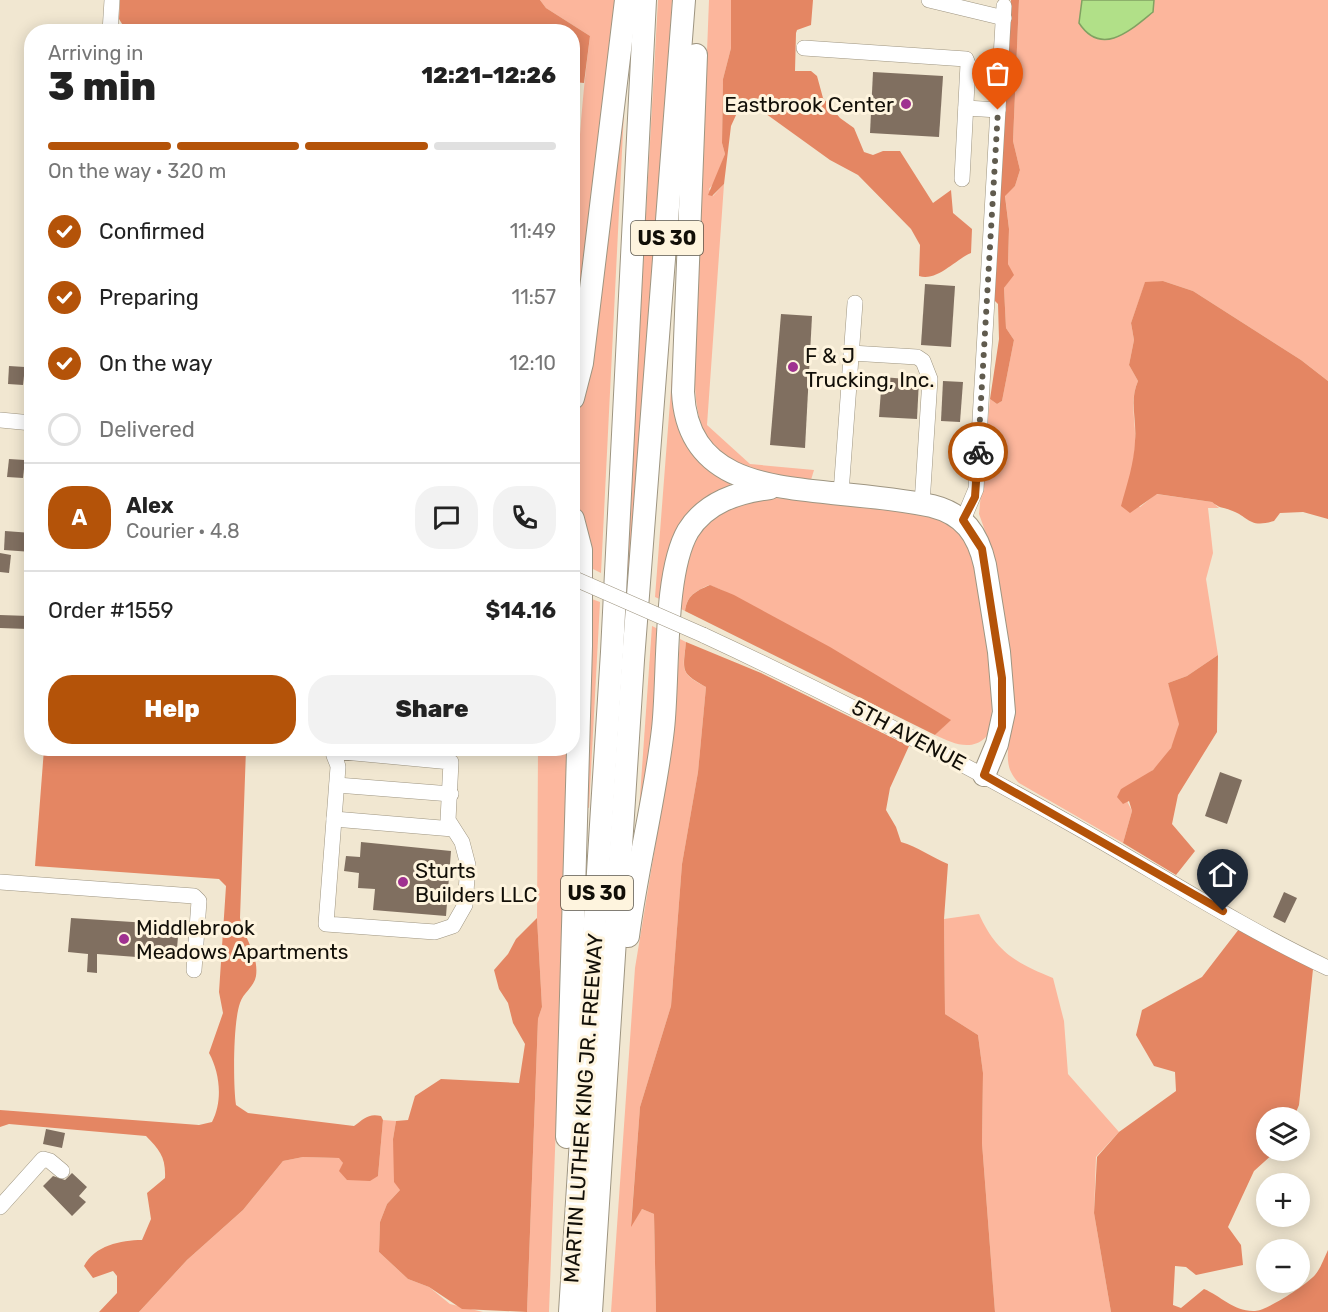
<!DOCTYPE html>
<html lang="en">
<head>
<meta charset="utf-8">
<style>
  body { margin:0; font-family:Rubik,sans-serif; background:#f2f2f2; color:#222; height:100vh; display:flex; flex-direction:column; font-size:22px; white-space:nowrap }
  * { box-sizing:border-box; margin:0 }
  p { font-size:20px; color:#767676 }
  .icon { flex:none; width:33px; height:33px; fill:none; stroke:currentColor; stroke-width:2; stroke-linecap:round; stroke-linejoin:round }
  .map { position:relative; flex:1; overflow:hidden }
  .details { position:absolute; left:24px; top:24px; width:556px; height:732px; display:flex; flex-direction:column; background:#fff; border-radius:24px; box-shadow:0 3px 15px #0003 }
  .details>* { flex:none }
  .tools { position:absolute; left:1256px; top:1107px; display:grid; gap:12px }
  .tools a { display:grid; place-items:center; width:54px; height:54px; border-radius:50%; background:#fff; box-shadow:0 3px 15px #0003; font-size:30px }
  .pin { position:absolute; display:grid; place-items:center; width:51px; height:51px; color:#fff; margin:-62px -26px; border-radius:50% 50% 50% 0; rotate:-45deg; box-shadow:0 0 6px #0007 }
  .pin .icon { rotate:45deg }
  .courier { position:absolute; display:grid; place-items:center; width:60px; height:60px; margin:-30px; border:4px solid #b45309; border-radius:50%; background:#fff; color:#222; box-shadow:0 2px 8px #0007 }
  .headline em { font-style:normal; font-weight:800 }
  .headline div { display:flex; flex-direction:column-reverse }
  .headline { display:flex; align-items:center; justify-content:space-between; height:102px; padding:0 24px }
  h1 { font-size:39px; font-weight:800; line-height:45px }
  .bar { display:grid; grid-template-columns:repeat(4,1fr); gap:9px 6px; align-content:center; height:72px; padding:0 24px }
  .bar i { height:8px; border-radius:4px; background:#e0e0e0 }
  .bar .current { background:#b45309 }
  .bar p { grid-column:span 4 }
  .line { display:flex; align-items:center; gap:15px; padding:0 24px; border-top:2px solid #e0e0e0 }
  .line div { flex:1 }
  .round { display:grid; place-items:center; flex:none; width:63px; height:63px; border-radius:24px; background:#f2f2f2 }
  ol { padding:0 24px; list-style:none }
  li { display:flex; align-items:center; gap:18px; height:66px }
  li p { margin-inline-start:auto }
  li .icon { padding:6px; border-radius:50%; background:#b45309; color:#fff; stroke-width:4 }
  li:last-child { color:#767676 }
  li i { width:33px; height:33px; border:3px solid #e0e0e0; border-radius:50% }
  .action { display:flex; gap:12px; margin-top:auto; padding:12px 24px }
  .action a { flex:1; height:69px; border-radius:24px; background:#b45309; color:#fff; font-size:24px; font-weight:800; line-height:69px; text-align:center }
  .action a+a { background:#f2f2f2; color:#222 }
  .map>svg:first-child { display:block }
  .green { fill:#fcb69c }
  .forest { fill:#e48663 }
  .water { fill:#b1e088; stroke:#81a162; stroke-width:1.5 }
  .building { fill:#806f60 }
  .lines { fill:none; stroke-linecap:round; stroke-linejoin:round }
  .minor-casing { stroke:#9e9581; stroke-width:16 }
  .highway-casing { stroke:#9e9581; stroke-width:24 }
  .minor { stroke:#fff; stroke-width:15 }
  .highway { stroke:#fff; stroke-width:22 }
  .minor-bridge-casing { stroke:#9e9581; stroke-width:16; stroke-linecap:butt }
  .minor-bridge { stroke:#fff; stroke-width:15 }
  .done { stroke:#605b4e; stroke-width:6; stroke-dasharray:0 10.8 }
  .route { stroke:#b45309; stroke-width:8 }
  .poi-dot { fill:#9f3190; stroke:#fef4de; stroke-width:2 }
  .labels { text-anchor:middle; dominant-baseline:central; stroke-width:6; stroke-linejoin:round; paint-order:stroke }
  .shield { fill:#fef4de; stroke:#595448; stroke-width:1.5 }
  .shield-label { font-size:20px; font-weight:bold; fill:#120f08 }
  .poi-label { font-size:21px; fill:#120f08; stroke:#fef4de; text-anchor:start }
  .street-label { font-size:21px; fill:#120f08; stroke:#fef4de }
</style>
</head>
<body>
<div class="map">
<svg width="1328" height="1312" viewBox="0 0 1328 1312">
  <rect width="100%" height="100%" fill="#f1e7d1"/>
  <!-- green -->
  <g class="green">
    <path d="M540,0H615L573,377C573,263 575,150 590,36L546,8Z"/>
    <path d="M658,0H672L670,52L630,568H626Z"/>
    <path d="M709,0H731V48L723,79L722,143L725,154L715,182L709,189L713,196L724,184L707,425L750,464L814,470L811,480C725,470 692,457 695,363Z"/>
    <path d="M1019,0H1328V381L1301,360L1193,291L1163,281L1145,283L1131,323L1134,340L1129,365L1138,381C1129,401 1136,420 1135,441C1135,460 1130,481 1124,497L1140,507L1156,494L1212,502L1219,508H1208L1213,553L1206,579L1218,655L1187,676L1168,683C1172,695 1180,711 1179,724C1177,752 1146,782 1121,789L1132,811L1123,843L1019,783C1006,770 1007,758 1009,741L993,553L979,514L990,399L997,404L1002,401L1014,340L1006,328L1004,288L1013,275L1008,264L1009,229L1005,195L1015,186L1020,170L1013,141Z"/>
    <path d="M620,111H624L601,573L591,568L583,521L573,503V413L580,402Z"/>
    <path d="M677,311L675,388L730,482V486L716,493L664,601L655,597Z"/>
    <path d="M765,497C801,500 837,504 874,508C897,510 924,510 945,522C955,528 965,538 969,549C979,574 1003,719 986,737C971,752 952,743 935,735L950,720L722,590L709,585C696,591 687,595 685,611L681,609C685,571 689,532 724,508C734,502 753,500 765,497Z"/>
    <path d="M589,598L600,602L589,808L585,807Z"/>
    <path d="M652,626L662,631L659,686L638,825Z"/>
    <path d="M680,639L686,642C683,670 679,673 706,687L698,772L682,864L671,1006L640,1107L631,1225L642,1209L654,1214L656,1312H611L635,968L673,738Z"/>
    <path d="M538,749H570L549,1312H527L538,1019L542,1007L537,918Z"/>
    <path d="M979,914C996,952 1016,963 1053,978L1064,1021L1068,1074L1119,1132L1096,1157L1094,1213L1111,1312H995L982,1143L983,1073L978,1035L945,1014L944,919Z"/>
    <path d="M383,1120L396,1121L393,1139L400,1190L387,1204L380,1222L379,1252L408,1279L429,1287L450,1304L483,1312H139L187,1260L243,1210L283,1161L303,1157L340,1158L343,1163L378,1176Z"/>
  </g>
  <!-- forest -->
  <g class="forest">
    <path d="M120,0H540L546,8L590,36L584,83L573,82V32L153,31L124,27L119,19Z"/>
    <path d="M731,0H813L811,25L797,30L796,33L795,71H811L817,76L823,98L840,118L854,128L864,152L873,155L883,151H900L933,203L951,190L953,213L972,229L971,253C956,259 937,282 919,276L920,245L911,229L858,175L830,160L751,103L742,102L731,126L724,184L712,196L708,195L725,154L722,143L723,79L731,48Z"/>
    <path d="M1011,0H1019L1013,141L1020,170L1015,186L1005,196L1009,229L1008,264L1014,275L1004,288L1006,328L1014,340L1002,401L997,404L990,399L999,339L998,304L992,298Z"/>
    <path d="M1163,281L1193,291L1301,360L1328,381V519L1303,512L1280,513L1274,521C1248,529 1249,516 1230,510C1222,507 1219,508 1212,502L1157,494L1130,513L1121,506C1127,484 1134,464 1135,441C1137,419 1129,401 1138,381L1129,365L1134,340L1131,323L1145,282Z"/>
    <path d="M710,585L734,595L830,647L951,720L935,735L685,611C687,595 696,591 710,585Z"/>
    <path d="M686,642L761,673L909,746L890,788L886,810L896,827L901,842C918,847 931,857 948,864L944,919L945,1014L978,1035L983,1073L982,1143L995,1312H656L654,1214L642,1209L631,1227L640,1107L671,1006L682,864L698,772L706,687C680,672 683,672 686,642Z"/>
    <path d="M1218,655L1217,732L1178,795L1172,824L1195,851L1176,875L1123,843L1132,811L1129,801L1123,804L1117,797L1121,789L1153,770L1171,748L1179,724L1168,683L1187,676Z"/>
    <path d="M44,749H246L240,918C244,938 259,955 256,976C254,987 243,993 240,1003C233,1022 233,1085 236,1105L248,1113L354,1126C364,1119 368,1113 381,1116L383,1120L378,1176L370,1181L347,1180L339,1171L343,1163L339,1158L303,1157L283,1161L243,1210L187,1260L139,1312H99L117,1293V1276L113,1271L93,1278L84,1266C94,1246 121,1240 142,1240L151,1219L147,1193L165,1178C166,1158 160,1150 146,1136L9,1124L0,1127V1110L199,1125L212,1122C223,1101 220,1073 209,1053L223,1013L219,992L226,886L219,879L35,866Z"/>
    <path d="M537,918L542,1007L538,1019L527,1312L462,1309L429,1287L408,1279L379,1252L380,1222L387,1204L400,1190L394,1182L393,1139L396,1121L408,1120L415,1096L441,1079L519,1083L525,1044L513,1023L508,1003L499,989L494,970L508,954L516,939Z"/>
    <path d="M1239,929L1313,969L1299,1105L1294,1117L1266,1118V1150L1276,1151L1254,1171L1228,1227L1241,1245L1243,1265L1196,1275L1186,1267L1175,1266L1173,1305L1181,1308L1204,1289C1221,1296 1234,1312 1255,1311C1268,1310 1306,1285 1315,1275C1321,1268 1324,1258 1328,1250V1312H1111L1094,1213L1097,1157L1119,1132L1176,1091L1175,1072L1154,1066L1136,1035L1142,1010L1202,977Z"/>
  </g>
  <!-- water -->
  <path class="water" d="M1082,0H1154L1153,12C1132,29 1102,58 1079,23Z"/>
  <!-- building -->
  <g class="building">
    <path d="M873,72L943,76L939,137L870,133Z"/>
    <path d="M925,284L955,286L951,347L921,345Z"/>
    <path d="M781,314L812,316L805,448L770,445Z"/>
    <path d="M9,366L25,367L23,385L8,384Z"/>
    <path d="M882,377L919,380L917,419L879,417Z"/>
    <path d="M943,381L963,382L960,422L941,421Z"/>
    <path d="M9,459L25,460L23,478L7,477Z"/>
    <path d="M5,531L32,533V552L4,550Z"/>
    <path d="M0,553L11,555L9,573L0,572Z"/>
    <path d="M0,615L29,616L28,629L0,628Z"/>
    <path d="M1220,772L1242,780L1227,824L1205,816Z"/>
    <path d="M361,842L451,851L446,916L373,910L375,889L358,888L359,873L344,871L346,856L360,857Z"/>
    <path d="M1284,892L1297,898L1285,923L1273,917Z"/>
    <path d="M71,918L179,925L176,960L97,954V973L87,972L88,954L68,952Z"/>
    <path d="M46,1129L65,1133L62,1148L43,1144Z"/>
    <path d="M72,1173L87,1187L79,1196L86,1202L72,1216L43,1186L53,1176L65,1180Z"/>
  </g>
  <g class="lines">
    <defs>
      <g id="minor">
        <path d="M929,0L1004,18"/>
        <path d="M110,32L112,0"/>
        <path d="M804,48L966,59L968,64L962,179"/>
        <path d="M966,108L998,110"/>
        <path d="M851,353L917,357L923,361L930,379L922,504"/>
        <path d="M0,420L32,423"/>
        <path d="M841,493L855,303"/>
        <path d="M963,520L976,489L1004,6"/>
        <path d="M703,635C828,693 950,756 1071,824C1156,872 1239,926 1328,968"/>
        <path d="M333,751L451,762L448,820L462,842L468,865L465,905L453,926L435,932L326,924L338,767C337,760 332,756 333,748"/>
        <path d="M337,785L451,794"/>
        <path d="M334,819L453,829"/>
        <path d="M0,882L194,896L199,901L194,970"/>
        <path d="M0,1207L43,1159L50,1161L62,1171"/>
      </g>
      <g id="highway">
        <path d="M696,55L683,392C687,479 763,486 832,493C865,496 899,499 932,506C964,514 978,534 985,565L999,652L1004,712L997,744L984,775"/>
        <path d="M573,398L582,363L626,0"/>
        <path d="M628,936C637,867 655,799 663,729C669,676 663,574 688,531C706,502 738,492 770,488"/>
        <path d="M567,1137L581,646V550L573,519"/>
        <path d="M570,1312L612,652L645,0"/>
        <path d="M591,1312L633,660L684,0"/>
      </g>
    </defs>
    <!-- minor casing -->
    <use href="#minor" class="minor-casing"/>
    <!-- highway casing -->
    <use href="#highway" class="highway-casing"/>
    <!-- minor -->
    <use href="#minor" class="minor"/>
    <!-- highway -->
    <use href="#highway" class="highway"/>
    <defs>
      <path id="minor-bridge" d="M573,578L703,635"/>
    </defs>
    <!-- minor-bridge casing -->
    <use href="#minor-bridge" class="minor-bridge-casing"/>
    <!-- minor-bridge -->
    <use href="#minor-bridge" class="minor-bridge"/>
  </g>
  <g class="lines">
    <!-- done -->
    <path class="done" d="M978,452L998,110"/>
    <!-- route -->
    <path class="route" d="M978,452L975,497L963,520L982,549L1002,678V727L984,775L1223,911"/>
  </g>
  <!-- markers -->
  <g class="poi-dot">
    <circle cx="906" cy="104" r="6"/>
    <circle cx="793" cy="367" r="6"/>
    <circle cx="403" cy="882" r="6"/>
    <circle cx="124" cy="939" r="6"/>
  </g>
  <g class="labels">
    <!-- shield labels -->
    <g class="shield">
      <rect x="631" y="221" width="72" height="34" rx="4.5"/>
      <rect x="561" y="876" width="72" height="34" rx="4.5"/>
    </g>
    <g class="shield-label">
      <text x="667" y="238">US 30</text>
      <text x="597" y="893">US 30</text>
    </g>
    <!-- poi labels -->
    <g class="poi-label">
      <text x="894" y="104" text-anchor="end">Eastbrook Center</text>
      <text x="805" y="355">F &amp; J<tspan x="805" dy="24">Trucking, Inc.</tspan></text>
      <text x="415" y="870">Sturts<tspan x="415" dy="24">Builders LLC</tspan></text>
      <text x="136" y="927">Middlebrook<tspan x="136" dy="24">Meadows Apartments</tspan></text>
    </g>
    <!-- street labels -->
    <g class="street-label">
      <text transform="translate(909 735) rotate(28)">5TH AVENUE</text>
      <text transform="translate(583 1108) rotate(-86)">MARTIN LUTHER KING JR. FREEWAY</text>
    </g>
  </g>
</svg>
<div class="tools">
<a><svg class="icon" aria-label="layers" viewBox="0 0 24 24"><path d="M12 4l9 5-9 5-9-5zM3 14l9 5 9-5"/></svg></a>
<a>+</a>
<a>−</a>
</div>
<div class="pin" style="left:998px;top:110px;background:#ea580c"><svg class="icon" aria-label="bag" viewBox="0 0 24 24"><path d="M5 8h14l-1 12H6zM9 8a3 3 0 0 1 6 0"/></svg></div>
<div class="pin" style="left:1223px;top:911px;background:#1f2937"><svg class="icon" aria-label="home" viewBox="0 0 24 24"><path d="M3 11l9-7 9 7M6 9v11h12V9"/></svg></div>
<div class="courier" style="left:978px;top:452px"><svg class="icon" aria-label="bike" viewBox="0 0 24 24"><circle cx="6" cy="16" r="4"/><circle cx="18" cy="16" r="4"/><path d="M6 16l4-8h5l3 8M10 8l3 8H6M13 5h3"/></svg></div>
<section class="details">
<div class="headline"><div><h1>3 min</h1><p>Arriving in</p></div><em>12:21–12:26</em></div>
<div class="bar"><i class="current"></i><i class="current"></i><i class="current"></i><i></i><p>On the way · 320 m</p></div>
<ol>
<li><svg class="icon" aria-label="check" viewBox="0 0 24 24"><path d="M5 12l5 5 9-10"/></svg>Confirmed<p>11:49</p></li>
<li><svg class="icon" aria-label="check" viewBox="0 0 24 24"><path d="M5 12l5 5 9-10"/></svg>Preparing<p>11:57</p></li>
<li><svg class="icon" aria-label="check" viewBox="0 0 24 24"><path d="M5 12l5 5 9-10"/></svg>On the way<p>12:10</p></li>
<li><i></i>Delivered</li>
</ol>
<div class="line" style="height:108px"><b class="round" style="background:#b45309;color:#fff">A</b><div><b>Alex</b><p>Courier · 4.8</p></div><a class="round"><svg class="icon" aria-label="chat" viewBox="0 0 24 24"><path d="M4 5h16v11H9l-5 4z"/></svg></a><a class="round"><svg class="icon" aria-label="phone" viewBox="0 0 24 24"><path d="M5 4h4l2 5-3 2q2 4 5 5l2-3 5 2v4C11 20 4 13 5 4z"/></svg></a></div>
<div class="line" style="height:78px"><div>Order #1559</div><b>$14.16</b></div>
<div class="action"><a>Help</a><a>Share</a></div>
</section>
</div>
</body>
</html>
